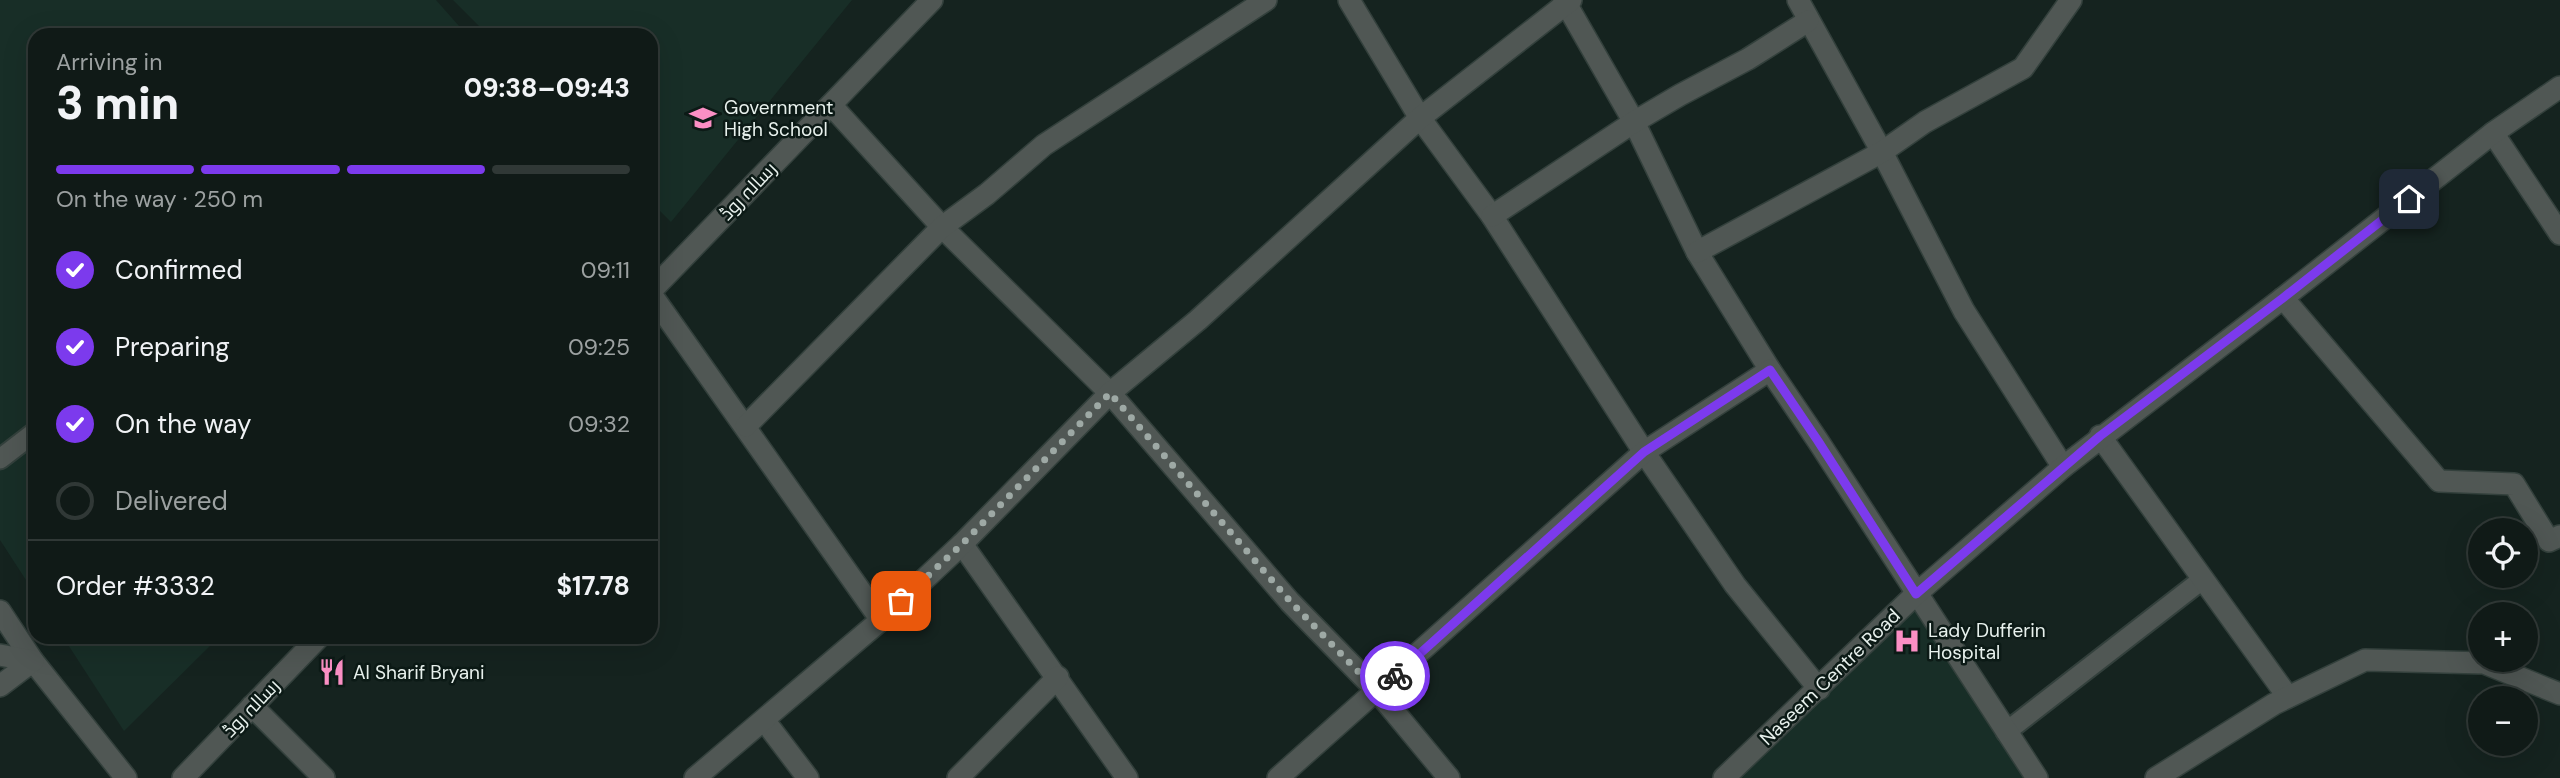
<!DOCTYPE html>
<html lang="en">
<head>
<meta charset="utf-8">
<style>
  body { margin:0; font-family:"DM Sans",Cairo,sans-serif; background:#192320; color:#f1f3f6; height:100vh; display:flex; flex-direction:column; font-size:26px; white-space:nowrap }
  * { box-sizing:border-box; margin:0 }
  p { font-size:23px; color:#9ca1a1 }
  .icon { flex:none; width:38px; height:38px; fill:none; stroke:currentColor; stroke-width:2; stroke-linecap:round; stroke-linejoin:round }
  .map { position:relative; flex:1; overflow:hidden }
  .drawer { position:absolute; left:28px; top:28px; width:630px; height:616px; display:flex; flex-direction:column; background:#101a17; border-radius:21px; box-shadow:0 7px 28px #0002,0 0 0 2px #303836 }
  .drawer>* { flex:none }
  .buttons { position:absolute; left:2468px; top:518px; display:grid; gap:14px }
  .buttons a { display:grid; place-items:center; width:70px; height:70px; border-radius:50%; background:#101a17; box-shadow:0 7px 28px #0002,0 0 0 2px #303836; font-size:35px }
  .pin { position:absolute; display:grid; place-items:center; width:60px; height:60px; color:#fff; margin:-30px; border-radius:14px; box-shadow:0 4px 10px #0006 }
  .courier { position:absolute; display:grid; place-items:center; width:70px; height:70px; margin:-35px; border:5px solid #7c3aed; border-radius:50%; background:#fff; color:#222; box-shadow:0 2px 9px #0007 }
  .overview em { font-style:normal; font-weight:800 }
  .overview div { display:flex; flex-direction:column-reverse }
  .overview { display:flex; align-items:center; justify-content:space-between; height:119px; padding:0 28px }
  h1 { font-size:46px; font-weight:800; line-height:52px }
  .bar { display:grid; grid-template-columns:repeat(4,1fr); gap:10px 7px; align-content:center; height:84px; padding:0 28px }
  .bar i { height:9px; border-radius:5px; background:#303836 }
  .bar .current { background:#7c3aed }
  .bar p { grid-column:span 4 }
  .line { display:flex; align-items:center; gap:18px; padding:0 28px; border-top:2px solid #303836 }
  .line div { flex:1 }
  ol { padding:0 28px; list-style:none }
  li { display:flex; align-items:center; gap:21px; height:77px }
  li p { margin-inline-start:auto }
  li .icon { padding:7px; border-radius:50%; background:#7c3aed; color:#fff; stroke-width:4 }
  li:last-child { color:#9ca1a1 }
  li i { width:38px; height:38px; border:4px solid #303836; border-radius:50% }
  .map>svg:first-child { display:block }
  .built { fill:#182e27 }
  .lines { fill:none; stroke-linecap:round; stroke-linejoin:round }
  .service-casing { stroke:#33403c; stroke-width:23 }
  .minor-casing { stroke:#33403c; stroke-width:24 }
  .tertiary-casing { stroke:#33403c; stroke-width:24 }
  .service { stroke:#505754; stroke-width:19 }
  .minor { stroke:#505754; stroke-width:21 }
  .tertiary { stroke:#505754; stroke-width:21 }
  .done { stroke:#9ea9a5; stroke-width:7; stroke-dasharray:0 12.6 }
  .route { stroke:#7c3aed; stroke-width:9 }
  .labels { text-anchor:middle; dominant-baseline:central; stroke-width:5; stroke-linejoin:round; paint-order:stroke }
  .poi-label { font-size:19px; fill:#e8f1ed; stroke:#0c1a16; text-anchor:start }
  .street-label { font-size:19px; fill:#e8f1ed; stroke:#0c1a16 }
</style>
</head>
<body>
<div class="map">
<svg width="2560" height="778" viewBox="0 0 2560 778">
  <rect width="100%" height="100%" fill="#15231f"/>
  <!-- built -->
  <g class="built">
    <path d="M0,0H436L467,35H35V594L0,540Z"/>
    <path d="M453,0H852L671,222L651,202V35H488Z"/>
    <path d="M1916,594L2037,778H1724Z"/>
    <path d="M63,637H219L124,731Z"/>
  </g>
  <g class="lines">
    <defs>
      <g id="service">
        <path d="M0,459L35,432"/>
        <path d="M2006,732L2203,579"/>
      </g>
      <g id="minor">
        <path d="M1349,0L1420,118L1492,216L1644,452L1735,585L1819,689"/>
        <path d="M1564,0L1634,122L1697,252L1770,370L1818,441L2037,778"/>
        <path d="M1798,0L1882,152L1964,311L2063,467"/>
        <path d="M831,105L942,227L1110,393L1290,602L1377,691L1449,778"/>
        <path d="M2493,133L2560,234"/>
        <path d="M1492,216L1634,122L1680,95L1748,59L1808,21"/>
        <path d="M1697,252L1882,152L1925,122L2023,68L2071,0"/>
        <path d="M651,294L881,620"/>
        <path d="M2283,298L2439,481L2514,484L2549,541L2560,536"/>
        <path d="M746,426L942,227L987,194L1044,145L1266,0"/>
        <path d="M2100,436L2288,697"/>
        <path d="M962,544L1127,778"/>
        <path d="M0,611L33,661L126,778"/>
        <path d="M0,655L33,661L0,686"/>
        <path d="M252,706L324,778"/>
        <path d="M764,720L808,778"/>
        <path d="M695,778L881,620L962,544L1110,393L1198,320L1420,118L1571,0"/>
        <path d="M958,778L1058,677"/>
        <path d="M1278,778L1644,452L1770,370"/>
        <path d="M2156,778L2274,704L2365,660L2484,663L2560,694"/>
      </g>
      <g id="tertiary">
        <path d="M651,291L932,0"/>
        <path d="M183,778L319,637"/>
        <path d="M1724,778L1916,594L2063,467L2283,298L2493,133L2560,87"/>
      </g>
    </defs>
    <!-- service casing -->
    <use href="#service" class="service-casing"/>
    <!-- minor casing -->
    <use href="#minor" class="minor-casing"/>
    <!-- tertiary casing -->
    <use href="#tertiary" class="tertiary-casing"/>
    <!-- service -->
    <use href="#service" class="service"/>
    <!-- minor -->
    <use href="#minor" class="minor"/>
    <!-- tertiary -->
    <use href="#tertiary" class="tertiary"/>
  </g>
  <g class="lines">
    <!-- done -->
    <path class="done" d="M901,601L962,544L1110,393L1290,601L1377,691L1395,676"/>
    <!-- route -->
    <path class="route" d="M1395,676L1644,452L1770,370L1818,441L1916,594L2100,436L2283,298L2409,199"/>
  </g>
  <!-- icons -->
  <defs>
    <symbol id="school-bare" viewBox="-9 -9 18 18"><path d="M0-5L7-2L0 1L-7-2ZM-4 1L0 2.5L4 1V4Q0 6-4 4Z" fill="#fb8fc4" stroke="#0c1a16" stroke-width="2.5" paint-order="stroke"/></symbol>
    <symbol id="hospital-bare" viewBox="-9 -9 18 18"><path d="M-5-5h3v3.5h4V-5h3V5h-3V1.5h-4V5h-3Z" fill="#fb8fc4" stroke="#0c1a16" stroke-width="2.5" paint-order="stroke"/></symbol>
    <symbol id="restaurant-bare" viewBox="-9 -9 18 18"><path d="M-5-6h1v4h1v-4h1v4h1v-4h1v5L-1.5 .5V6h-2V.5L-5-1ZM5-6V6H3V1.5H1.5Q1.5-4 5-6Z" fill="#fb8fc4" stroke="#0c1a16" stroke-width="2.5" paint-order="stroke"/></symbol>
  </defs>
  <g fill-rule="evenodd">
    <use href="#school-bare" x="684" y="99" width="38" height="38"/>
    <use href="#hospital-bare" x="1888" y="622" width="38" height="38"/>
    <use href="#restaurant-bare" x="313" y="653" width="38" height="38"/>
  </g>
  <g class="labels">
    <!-- poi labels -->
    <g class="poi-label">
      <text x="724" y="107">Government<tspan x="724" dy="22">High School</tspan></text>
      <text x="1928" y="630">Lady Dufferin<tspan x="1928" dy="22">Hospital</tspan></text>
      <text x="353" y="672">Al Sharif Bryani</text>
    </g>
    <!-- street labels -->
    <g class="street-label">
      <text transform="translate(748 191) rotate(-46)">رسالہ روڈ</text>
      <text transform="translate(1830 677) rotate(-44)">Naseem Centre Road</text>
      <text transform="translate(251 708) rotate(-46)">رسالہ روڈ</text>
    </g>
  </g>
</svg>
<div class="buttons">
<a><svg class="icon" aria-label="locate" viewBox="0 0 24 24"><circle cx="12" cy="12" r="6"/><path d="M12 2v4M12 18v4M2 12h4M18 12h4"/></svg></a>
<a>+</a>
<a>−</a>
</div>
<div class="pin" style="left:901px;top:601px;background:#ea580c"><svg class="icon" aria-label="bag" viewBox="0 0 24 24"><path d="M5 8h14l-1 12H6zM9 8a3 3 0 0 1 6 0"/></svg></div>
<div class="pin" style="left:2409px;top:199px;background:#1f2937"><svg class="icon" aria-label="home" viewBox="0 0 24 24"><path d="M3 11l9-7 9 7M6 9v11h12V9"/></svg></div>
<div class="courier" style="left:1395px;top:676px"><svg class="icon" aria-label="bike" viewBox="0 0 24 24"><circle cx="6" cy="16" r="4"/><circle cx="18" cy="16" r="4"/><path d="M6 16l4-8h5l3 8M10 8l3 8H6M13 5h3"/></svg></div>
<section class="drawer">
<div class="overview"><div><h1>3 min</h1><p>Arriving in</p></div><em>09:38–09:43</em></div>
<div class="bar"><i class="current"></i><i class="current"></i><i class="current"></i><i></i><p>On the way · 250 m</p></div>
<ol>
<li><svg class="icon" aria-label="check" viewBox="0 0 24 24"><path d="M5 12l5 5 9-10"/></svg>Confirmed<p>09:11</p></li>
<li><svg class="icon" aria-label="check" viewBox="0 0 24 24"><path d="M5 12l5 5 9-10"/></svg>Preparing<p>09:25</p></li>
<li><svg class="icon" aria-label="check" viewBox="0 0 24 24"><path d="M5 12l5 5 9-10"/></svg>On the way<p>09:32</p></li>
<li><i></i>Delivered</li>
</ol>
<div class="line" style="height:91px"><div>Order #3332</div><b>$17.78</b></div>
</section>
</div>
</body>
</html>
